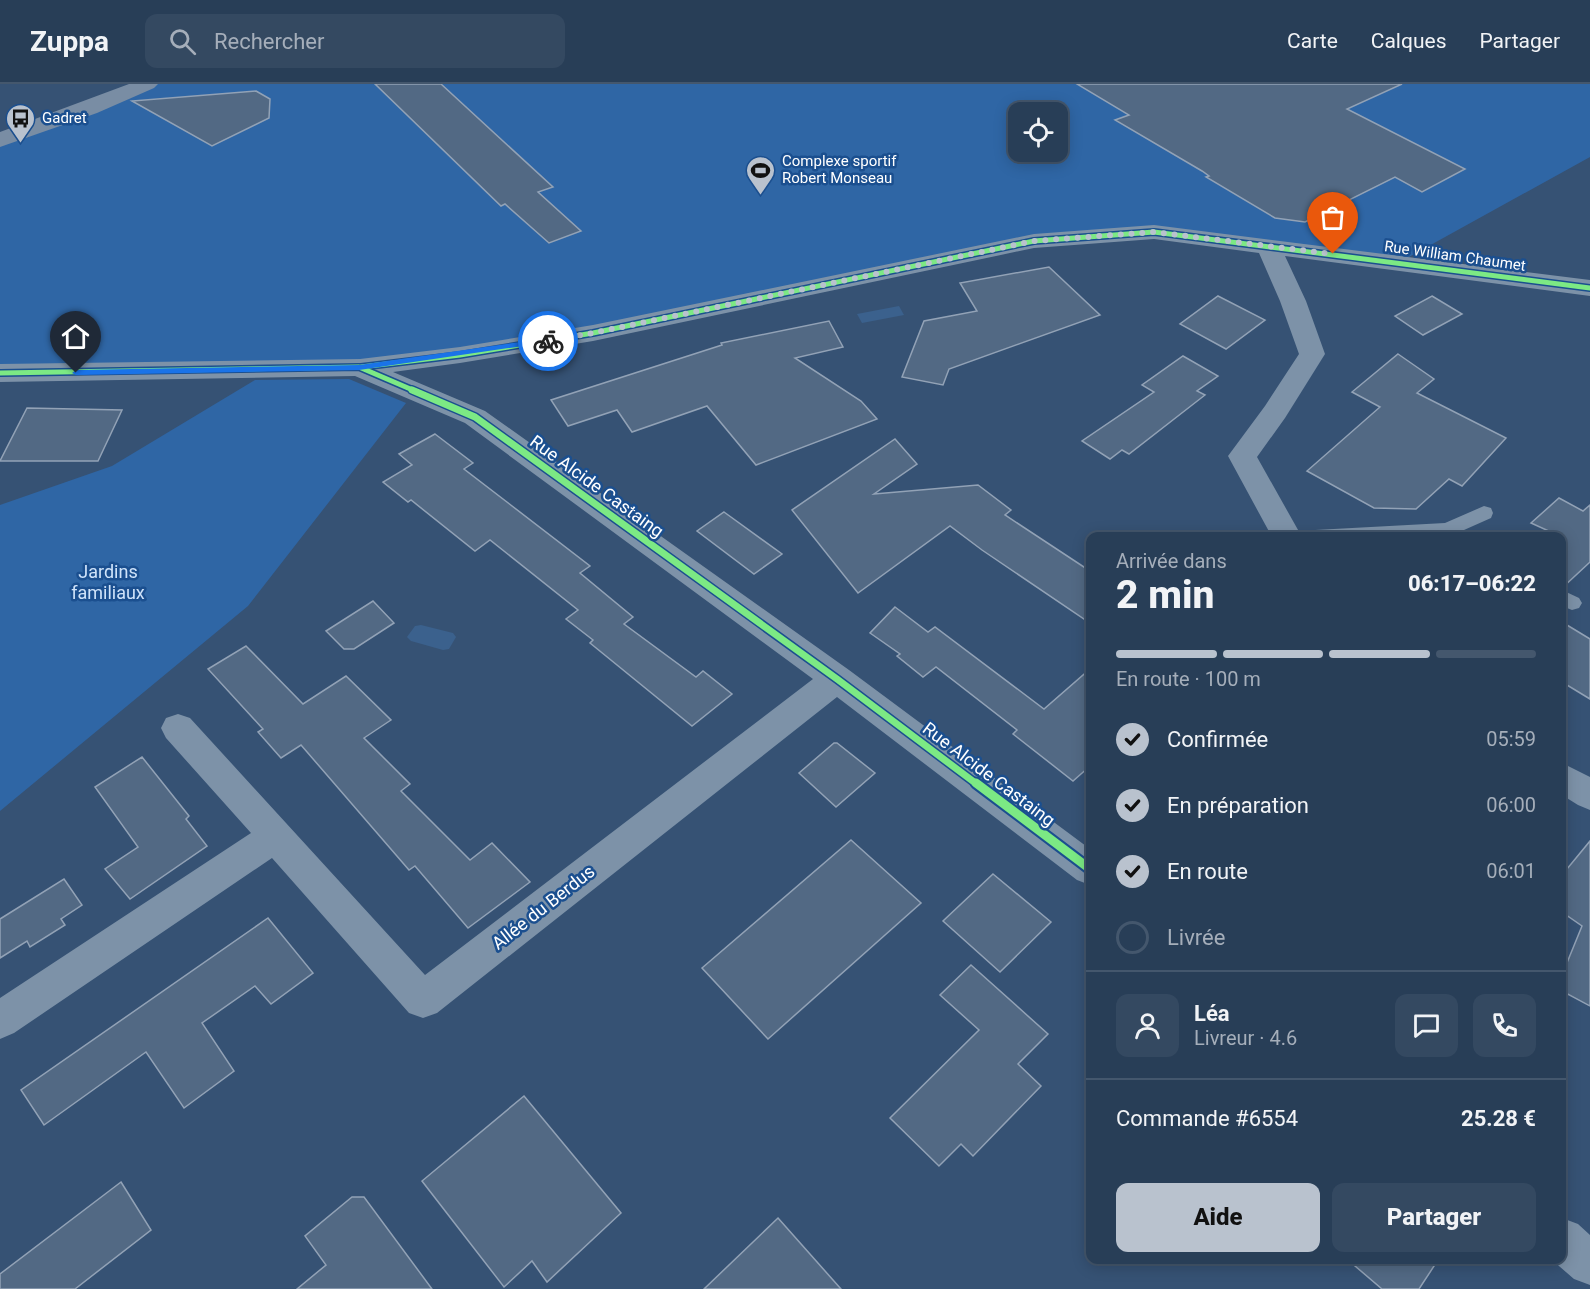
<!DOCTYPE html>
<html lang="fr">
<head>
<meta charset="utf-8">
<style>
  body { margin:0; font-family:Roboto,sans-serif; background:#344961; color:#f1f3f6; height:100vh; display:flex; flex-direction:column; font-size:22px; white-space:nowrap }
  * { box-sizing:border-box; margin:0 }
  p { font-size:20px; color:#a5aeba }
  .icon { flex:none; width:33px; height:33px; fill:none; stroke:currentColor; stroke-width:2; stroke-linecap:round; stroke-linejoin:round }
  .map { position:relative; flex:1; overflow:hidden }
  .side { position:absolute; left:1086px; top:448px; width:480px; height:732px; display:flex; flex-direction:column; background:#283e57; border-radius:12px; box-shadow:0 3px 15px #0003,0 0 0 2px #44576d }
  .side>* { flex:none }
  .fabs { position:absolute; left:1008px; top:18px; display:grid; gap:12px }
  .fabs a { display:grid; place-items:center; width:60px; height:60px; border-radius:12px; background:#283e57; box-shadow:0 3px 15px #0003,0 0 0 2px #44576d; font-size:30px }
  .pin { position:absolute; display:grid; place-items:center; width:51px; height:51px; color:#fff; margin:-62px -26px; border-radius:50% 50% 50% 0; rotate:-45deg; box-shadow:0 0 6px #0007 }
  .pin .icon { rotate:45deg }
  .courier { position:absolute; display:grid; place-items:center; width:60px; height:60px; margin:-30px; border:4px solid #1a73e8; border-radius:50%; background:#fff; color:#222; box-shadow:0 2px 8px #0007 }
  .head em { font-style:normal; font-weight:800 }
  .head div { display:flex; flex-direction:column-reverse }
  .head { display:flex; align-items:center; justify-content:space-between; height:102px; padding:0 30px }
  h1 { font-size:39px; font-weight:800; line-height:45px }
  .bar { display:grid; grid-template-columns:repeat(4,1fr); gap:9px 6px; align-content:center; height:72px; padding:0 30px }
  .bar i { height:8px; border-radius:4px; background:#44576d }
  .bar .selected { background:#b9c2ce }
  .bar p { grid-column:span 4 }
  .line { display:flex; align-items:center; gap:15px; padding:0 30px; border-top:2px solid #44576d }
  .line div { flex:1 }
  .round { display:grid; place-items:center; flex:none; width:63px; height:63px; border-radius:12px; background:#344961 }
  ol { padding:0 30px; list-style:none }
  li { display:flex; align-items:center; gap:18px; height:66px }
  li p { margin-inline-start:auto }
  li .icon { padding:6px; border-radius:50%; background:#b9c2ce; color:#111; stroke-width:4 }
  li:last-child { color:#a5aeba }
  li i { width:33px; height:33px; border:3px solid #44576d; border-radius:50% }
  .primary-button { display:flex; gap:12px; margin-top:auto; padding:12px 30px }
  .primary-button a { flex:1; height:69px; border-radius:12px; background:#b9c2ce; color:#111; font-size:24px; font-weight:800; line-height:69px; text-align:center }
  .primary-button a+a { background:#344961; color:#f1f3f6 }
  header { display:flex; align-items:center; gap:36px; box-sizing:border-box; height:84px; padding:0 30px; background:#283e57; border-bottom:2px solid #44576d }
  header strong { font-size:28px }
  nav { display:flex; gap:33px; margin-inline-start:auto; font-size:21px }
  .search { width:420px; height:54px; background:#344961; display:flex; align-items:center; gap:15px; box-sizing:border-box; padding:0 21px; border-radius:12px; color:#a5aeba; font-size:22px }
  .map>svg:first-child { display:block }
  .green { fill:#2f66a5; fill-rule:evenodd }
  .water { fill:#3b618d }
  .building { fill:#526984; stroke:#92a2b6; stroke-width:1.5 }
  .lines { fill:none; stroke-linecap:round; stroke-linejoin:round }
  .lane { fill:#7d92a8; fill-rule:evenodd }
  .street { fill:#7d92a8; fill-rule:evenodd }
  .secondary { fill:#798da4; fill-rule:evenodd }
  .cycleway-far2-casing { stroke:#1b4f8f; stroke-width:8 }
  .cycleway-far1-casing { stroke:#1b4f8f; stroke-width:10 }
  .cycleway-casing { stroke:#1b4f8f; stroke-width:13 }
  .cycleway-far2 { stroke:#7ce984; stroke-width:5 }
  .cycleway-far1 { stroke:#7ce984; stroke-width:7 }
  .cycleway { stroke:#7ce984; stroke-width:9 }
  .route { fill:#1a73e8 }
  .done { stroke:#b9c2ce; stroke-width:6; stroke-dasharray:0 10.8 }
  .labels { text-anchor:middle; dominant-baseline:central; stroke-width:5; stroke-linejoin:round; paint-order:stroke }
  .far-poi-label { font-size:15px; fill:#fff; stroke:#1b4f8f; text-anchor:start }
  .far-street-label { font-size:15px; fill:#fff; stroke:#1b4f8f }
  .street-label { font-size:18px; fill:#fff; stroke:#1b4f8f }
  .park-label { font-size:18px; fill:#cfe3fa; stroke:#1b4f8f }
</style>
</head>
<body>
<header>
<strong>Zuppa</strong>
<div class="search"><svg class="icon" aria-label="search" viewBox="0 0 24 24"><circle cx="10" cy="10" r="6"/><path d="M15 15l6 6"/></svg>Rechercher</div>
<nav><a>Carte</a><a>Calques</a><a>Partager</a></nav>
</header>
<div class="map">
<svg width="1590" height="1205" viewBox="0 0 1590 1205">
  <rect width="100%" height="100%" fill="#365274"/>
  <!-- green -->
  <g class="green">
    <path d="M147,0H1590V73L1398,179L1154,148L1034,157L593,249L359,283L0,289V56ZM1018,28H1058V68H1018Z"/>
    <path d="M349,295L406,319L248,522L0,727V421L112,382L255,296Z"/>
  </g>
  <!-- water -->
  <g class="water">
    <path d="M899,222L904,231L862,239L857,230Z"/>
    <path d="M421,541L453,549L456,553L449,565L443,566L411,557L407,553L415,542Z"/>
  </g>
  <!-- building -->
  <g class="building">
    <path d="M375,0H441L553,103L538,108L581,147L549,159L505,120L501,122Z"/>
    <path d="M1077,0H1402L1347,25L1465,85L1422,108L1395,93L1305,138L1275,134L1206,93L1209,92L1202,87L1115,36L1129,31Z"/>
    <path d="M256,7L270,15L269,34L212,62L132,17Z"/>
    <path d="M1049,183L1100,231L949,285L943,301L902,293L924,237L977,227L960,199Z"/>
    <path d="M1218,212L1265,236L1226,265L1180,240Z"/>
    <path d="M1432,212L1462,230L1423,251L1395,232Z"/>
    <path d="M829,237L843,263L795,274L861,317L877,335L756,381L707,322L632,348L617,326L568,342L551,316L722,261L721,259Z"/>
    <path d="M1398,270L1434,295L1417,309L1506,354L1462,402L1449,395L1416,425L1374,424L1307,387L1380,323L1352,308Z"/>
    <path d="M1183,272L1218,292L1197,307L1205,311L1129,370L1122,366L1110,375L1082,357L1154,308L1142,301Z"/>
    <path d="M27,324L122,326L98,377H0Z"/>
    <path d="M435,350L473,379L464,385L590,482L580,489L633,533L624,540L696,593L703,587L732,610L692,642L590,559L593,556L566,535L578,526L490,456L475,467L411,416L408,418L383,398L412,381L399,370Z"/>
    <path d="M895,355L917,380L874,410L978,401L1011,426L1005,431L1090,487V539L982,466L950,442L858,509L792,426Z"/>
    <path d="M1559,414L1583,427L1590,421V478L1562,504V453L1531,439Z"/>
    <path d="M724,428L782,470L754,490L697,447Z"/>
    <path d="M373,517L394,539L354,565H344L326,547Z"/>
    <path d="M895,523L928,548L935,543L1044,625L1090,585V682L1073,697L1013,650L1017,646L936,583L923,593L897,572L900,570L870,549Z"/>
    <path d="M1562,538L1590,555V615L1562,598Z"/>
    <path d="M246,562L303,620L346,592L391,636L364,654L410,700L401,707L470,776L492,759L530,798L468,844L415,782L409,786L301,661L281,674L258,648L263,645L208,585Z"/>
    <path d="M834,659H837L875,689L836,723L799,689Z"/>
    <path d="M142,673L189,732L186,735L207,762L130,815L105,785L138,763L95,703Z"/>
    <path d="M851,756L921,819L768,955L702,884Z"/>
    <path d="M1590,757V922L1562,907V891L1582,842L1562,828V791Z"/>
    <path d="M993,790L1051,838L1000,888L943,837Z"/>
    <path d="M64,795L82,821L61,835L65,841L30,863L27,857L0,874V835Z"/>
    <path d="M268,834L313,889L271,920L255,902L202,939L234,987L184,1024L146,968L44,1041L21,1006Z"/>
    <path d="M971,881L1048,950L1018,980L1041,1002L973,1072L961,1060L939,1082L890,1034L979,946L940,911Z"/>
    <path d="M524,1012L621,1129L547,1198L532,1177L504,1203L422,1097Z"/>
    <path d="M121,1098L151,1146L75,1205H0V1190Z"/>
    <path d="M352,1113H364L432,1205H297L326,1181L305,1152Z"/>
    <path d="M778,1134L841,1205H704Z"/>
    <path d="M1348,1176H1438L1419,1205H1382Z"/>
  </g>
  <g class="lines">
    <!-- lane -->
    <g class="lane">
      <path d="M1484,422L1491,424L1493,429L1491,434L1464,446L1470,453H1305L1308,448L1315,446L1445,439Z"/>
      <path d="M1562,506L1579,514L1582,519L1579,524L1572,526L1562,522Z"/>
    </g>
    <!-- street -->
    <g class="street">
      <path d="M1154,141L1590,196V212L1285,172L1306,217L1325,270L1285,334L1257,373L1302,453H1272L1228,372L1265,322L1299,270L1280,217L1259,169L1154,155L1034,164L593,257L460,279L393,288L485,327L849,586L1090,765V801L1077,796L837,613L437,929L423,934L409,929L272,774L14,949L0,955V914L251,749L166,654L161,644L166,634L178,630L190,634L425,891L813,595L465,339L355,292L0,298V280L360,275L460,263L593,241L1034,150Z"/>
      <path d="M1562,679L1590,693V726L1578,721L1562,711Z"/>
      <path d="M1562,1134L1578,1140L1590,1151V1201L1574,1195L1552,1176H1562Z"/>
    </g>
    <!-- secondary -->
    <path class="secondary" d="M129,0H158L154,4L97,29L0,63V48Z"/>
    <defs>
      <g id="cycleway-far2">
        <path d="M361,283L460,271L593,249L1034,157L1154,148L1590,204"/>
        <path d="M0,289L359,283L415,307"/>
      </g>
      <path id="cycleway-far1" d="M412,306L475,333L837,595L978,701"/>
      <path id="cycleway" d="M976,699L1090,785"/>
    </defs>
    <!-- cycleway-far2 casing -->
    <use href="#cycleway-far2" class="cycleway-far2-casing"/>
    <!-- cycleway-far1 casing -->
    <use href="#cycleway-far1" class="cycleway-far1-casing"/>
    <!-- cycleway casing -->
    <use href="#cycleway" class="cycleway-casing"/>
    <!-- cycleway-far2 -->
    <use href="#cycleway-far2" class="cycleway-far2"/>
    <!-- cycleway-far1 -->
    <use href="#cycleway-far1" class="cycleway-far1"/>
    <!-- cycleway -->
    <use href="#cycleway" class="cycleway"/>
  </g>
  <!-- route -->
  <path class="route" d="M548,254L550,255V258L359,286L76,291L72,289L76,286L359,281Z"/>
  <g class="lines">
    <!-- done -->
    <path class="done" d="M548,257L593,249L1034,157L1154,148L1333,170"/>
  </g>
  <!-- icons -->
  <defs>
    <symbol id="bus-pin" viewBox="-11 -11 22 30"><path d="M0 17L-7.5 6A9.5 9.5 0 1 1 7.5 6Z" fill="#b9c2ce" stroke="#1b4f8f"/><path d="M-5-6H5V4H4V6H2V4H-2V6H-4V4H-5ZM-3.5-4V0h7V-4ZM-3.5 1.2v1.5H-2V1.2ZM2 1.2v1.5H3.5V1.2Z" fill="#111"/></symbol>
    <symbol id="stadium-pin" viewBox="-11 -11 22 30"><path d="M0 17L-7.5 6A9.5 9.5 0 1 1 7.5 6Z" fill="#b9c2ce" stroke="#1b4f8f"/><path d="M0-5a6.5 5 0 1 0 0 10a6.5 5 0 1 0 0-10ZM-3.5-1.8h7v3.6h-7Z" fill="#111"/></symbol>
  </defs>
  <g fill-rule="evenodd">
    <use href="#bus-pin" x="4" y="18" width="33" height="45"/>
    <use href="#stadium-pin" x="744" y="70" width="33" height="45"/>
  </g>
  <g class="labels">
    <!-- far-poi labels -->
    <g class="far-poi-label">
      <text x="42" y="34">Gadret</text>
      <text x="782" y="77">Complexe sportif<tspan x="782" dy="17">Robert Monseau</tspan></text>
    </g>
    <!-- far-street labels -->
    <g class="far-street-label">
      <text transform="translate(1455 172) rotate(8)">Rue William Chaumet</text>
    </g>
    <!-- street labels -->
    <g class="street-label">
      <text transform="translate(597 402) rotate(36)">Rue Alcide Castaing</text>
      <text transform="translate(989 690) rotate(37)">Rue Alcide Castaing</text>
      <text transform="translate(543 823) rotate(-38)">Allée du Berdus</text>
    </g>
    <!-- park labels -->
    <g class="park-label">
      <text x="108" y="487">Jardins<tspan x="108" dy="21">familiaux</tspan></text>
    </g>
  </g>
</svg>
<div class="fabs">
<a><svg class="icon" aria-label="locate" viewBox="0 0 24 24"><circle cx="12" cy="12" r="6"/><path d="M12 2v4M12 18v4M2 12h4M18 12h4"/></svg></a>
</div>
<div class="pin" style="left:1333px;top:170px;background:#ea580c"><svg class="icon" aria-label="bag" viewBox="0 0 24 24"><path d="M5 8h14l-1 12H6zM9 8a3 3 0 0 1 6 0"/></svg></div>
<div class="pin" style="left:76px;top:289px;background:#1f2937"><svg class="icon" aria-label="home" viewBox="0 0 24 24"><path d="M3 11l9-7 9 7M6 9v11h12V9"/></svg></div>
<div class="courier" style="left:548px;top:257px"><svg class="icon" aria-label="bike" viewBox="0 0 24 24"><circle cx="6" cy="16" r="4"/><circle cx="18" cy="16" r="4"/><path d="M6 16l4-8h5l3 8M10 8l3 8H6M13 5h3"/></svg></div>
<section class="side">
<div class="head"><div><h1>2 min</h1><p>Arrivée dans</p></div><em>06:17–06:22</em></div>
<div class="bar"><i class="selected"></i><i class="selected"></i><i class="selected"></i><i></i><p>En route · 100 m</p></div>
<ol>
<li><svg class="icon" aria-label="check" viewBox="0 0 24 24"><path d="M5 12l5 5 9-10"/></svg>Confirmée<p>05:59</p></li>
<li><svg class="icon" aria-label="check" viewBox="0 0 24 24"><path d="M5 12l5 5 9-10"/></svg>En préparation<p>06:00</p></li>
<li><svg class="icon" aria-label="check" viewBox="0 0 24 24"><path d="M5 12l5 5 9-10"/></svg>En route<p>06:01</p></li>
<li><i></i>Livrée</li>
</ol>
<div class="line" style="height:108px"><a class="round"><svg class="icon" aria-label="person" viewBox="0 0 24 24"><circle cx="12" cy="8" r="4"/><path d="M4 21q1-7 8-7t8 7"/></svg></a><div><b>Léa</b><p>Livreur · 4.6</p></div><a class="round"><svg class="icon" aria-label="chat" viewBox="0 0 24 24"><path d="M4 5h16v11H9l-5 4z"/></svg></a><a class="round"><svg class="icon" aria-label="phone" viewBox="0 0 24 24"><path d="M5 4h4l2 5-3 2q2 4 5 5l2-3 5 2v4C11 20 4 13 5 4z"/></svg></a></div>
<div class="line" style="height:78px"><div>Commande #6554</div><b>25.28 €</b></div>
<div class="primary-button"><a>Aide</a><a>Partager</a></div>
</section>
</div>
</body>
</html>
